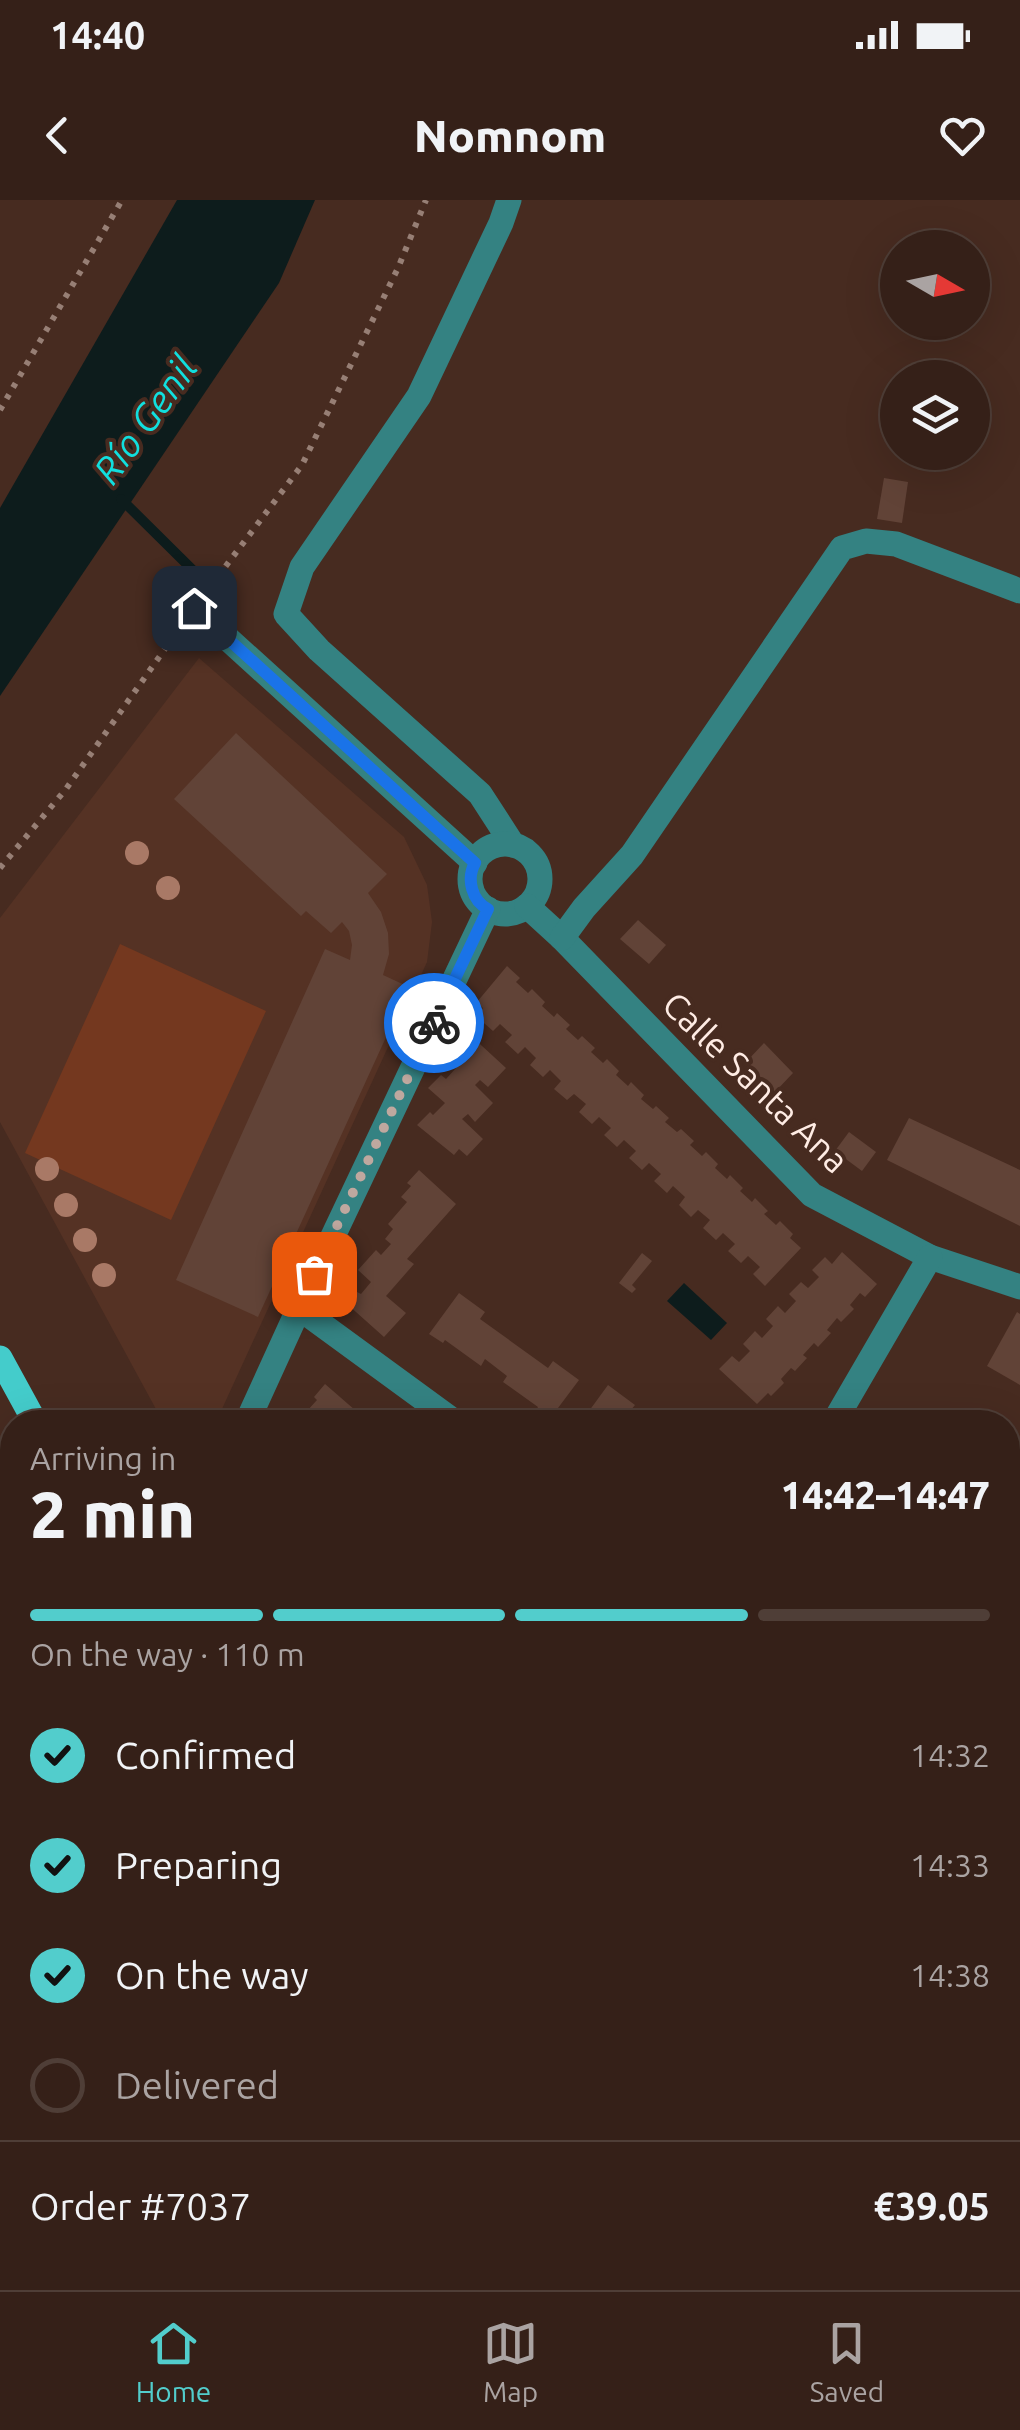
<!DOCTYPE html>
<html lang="en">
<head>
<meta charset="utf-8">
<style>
  body { margin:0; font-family:Ubuntu,sans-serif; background:#3d2821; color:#f1f3f6; height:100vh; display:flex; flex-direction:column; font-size:38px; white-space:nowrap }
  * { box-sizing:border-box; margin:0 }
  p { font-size:32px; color:#aaa3a2 }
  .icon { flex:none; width:55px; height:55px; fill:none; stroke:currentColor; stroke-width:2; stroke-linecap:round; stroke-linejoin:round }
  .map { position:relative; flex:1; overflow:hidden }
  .side { position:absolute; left:0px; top:1210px; width:1020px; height:880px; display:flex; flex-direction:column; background:#352018; border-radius:40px 40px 0 0; box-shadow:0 10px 40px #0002,0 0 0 2px #4f3e37 }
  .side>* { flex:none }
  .needle { width:65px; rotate:99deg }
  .tools { position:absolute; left:880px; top:30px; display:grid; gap:20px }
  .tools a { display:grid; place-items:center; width:110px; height:110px; border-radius:50%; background:#352018; box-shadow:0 10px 40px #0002,0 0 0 2px #4f3e37; font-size:50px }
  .pin { position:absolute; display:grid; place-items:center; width:85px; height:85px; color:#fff; margin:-42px; border-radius:20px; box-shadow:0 5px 15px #0006 }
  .courier { position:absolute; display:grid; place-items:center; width:100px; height:100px; margin:-50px; border:8px solid #1a73e8; border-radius:50%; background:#fff; color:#222; box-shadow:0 2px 12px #0007 }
  .head em { font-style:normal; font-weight:800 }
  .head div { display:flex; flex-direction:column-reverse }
  .head { display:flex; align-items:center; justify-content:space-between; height:170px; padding:0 30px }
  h1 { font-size:65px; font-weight:800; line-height:75px }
  .bar { display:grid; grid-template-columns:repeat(4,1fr); gap:15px 10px; align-content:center; height:120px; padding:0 30px }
  .bar i { height:12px; border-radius:8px; background:#4f3e37 }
  .bar .selected { background:#52cdcc }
  .bar p { grid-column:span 4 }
  .line { display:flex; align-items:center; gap:25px; padding:0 30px; border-top:2px solid #4f3e37 }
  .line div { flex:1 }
  ol { padding:0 30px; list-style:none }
  li { display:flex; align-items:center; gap:30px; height:110px }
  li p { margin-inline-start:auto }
  li .icon { padding:10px; border-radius:50%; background:#52cdcc; color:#111; stroke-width:4 }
  li:last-child { color:#aaa3a2 }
  li i { width:55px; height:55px; border:5px solid #4f3e37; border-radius:50% }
  .status { display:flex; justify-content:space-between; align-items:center; height:70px; padding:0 50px; background:#352018; direction:ltr }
  .status svg { height:28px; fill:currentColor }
  header { display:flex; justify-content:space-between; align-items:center; height:130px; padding:0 30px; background:#352018; font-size:45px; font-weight:800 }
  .menu { display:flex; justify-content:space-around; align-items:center; height:140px; border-top:2px solid #4f3e37; background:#352018; font-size:28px; color:#aaa3a2 }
  .menu a { display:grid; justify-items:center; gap:5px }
  .menu .selected { color:#52cdcc }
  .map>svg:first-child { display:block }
  .built { fill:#553224 }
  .green { fill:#74381f }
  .water { fill:#0d1c1c }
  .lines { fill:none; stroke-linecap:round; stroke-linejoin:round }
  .stream { stroke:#0d1c1c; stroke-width:10 }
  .building { fill:#614337 }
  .path { stroke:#977f75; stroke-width:6; stroke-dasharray:5 8; stroke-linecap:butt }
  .minor { stroke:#348282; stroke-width:25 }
  .major { stroke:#44cccb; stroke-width:25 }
  .tree { fill:#a97966 }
  .done { stroke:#bfa89f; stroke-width:10; stroke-dasharray:0 18 }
  .route { stroke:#1a73e8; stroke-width:12 }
  .labels { text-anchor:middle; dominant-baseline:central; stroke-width:8; stroke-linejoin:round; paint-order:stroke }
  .street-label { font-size:35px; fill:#ffece4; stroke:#472b20 }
  .water-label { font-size:38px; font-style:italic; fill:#11dfde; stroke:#472b20 }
</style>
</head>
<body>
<div class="status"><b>14:40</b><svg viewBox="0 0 49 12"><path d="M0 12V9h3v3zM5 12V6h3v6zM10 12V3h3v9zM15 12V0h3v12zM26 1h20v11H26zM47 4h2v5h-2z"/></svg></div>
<header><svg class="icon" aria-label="back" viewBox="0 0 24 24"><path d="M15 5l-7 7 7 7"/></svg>Nomnom<svg class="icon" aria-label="heart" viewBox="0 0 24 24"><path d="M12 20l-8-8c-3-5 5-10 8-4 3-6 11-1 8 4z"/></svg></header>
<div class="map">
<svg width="1020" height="2090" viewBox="0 0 1020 2090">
  <rect width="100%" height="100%" fill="#472b20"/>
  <!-- built -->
  <path class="built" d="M199,458L404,637L427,685L432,722L427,762L216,1222H163L0,922V718Z"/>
  <!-- green -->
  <path class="green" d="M120,744L266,811L171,1020L25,953Z"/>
  <!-- water -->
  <g class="water">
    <path d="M177,0H315L279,83L0,496V308Z"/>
    <path d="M684,1083L727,1123L711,1140L667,1101Z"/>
  </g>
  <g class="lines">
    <!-- stream -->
    <path class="stream" d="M121,299L216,393"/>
  </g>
  <!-- building -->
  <g class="building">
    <path d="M884,278L908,282L902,323L877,319Z"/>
    <path d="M236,533L387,674L368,693L381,712L388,733L389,754L383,775L409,787L258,1117L176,1080L325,749L350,760L352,745L349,731L342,722L331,733L306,711L301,716L174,599Z"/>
    <path d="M638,720L666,745L649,764L620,739Z"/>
    <path d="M507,766L520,778L516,782L528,793L532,789L545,802L542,806L554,817L557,813L570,825L566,829L578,840L582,836L595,848L591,852L603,863L607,859L619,871L616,875L628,886L631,882L644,895L641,899L653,909L656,906L669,918L665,922L677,932L681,929L694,941L690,945L702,956L706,952L718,964L715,968L727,979L730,975L743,988L740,991L752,1002L755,998L768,1011L764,1014L776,1025L780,1021L793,1034L790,1038L801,1048L765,1086L753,1074L760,1067L748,1056L741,1063L728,1051L735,1044L723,1033L716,1040L703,1028L710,1020L698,1010L691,1017L679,1005L685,997L673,986L667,993L654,981L661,974L649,963L642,970L629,958L636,951L624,940L617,947L604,935L611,928L599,917L592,924L579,912L586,904L574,894L567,900L554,889L561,881L550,870L543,877L530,865L536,858L525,847L518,854L505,842L512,835L500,824L493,831L476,816L483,808L477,802Z"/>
    <path d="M469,834L506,868L488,887L480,880L475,885L493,903L475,922L468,914L462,919L483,939L467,956L459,949L454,955L417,925L430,912L433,915L445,903L428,888L441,875L446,879L456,868L441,854L454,840L458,845Z"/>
    <path d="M764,843L793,873L775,892L746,862Z"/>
    <path d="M909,918L1020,970V1026L887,960Z"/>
    <path d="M849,932L876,952L862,971L835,951Z"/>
    <path d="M419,970L456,1004L407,1059L414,1064L386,1096L406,1113L384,1137L347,1104L357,1092L361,1094L371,1082L358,1070L376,1050L381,1055L391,1044L385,1039L393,1029L388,1024L407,1002L401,997L411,986L407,983Z"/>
    <path d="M842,1052L877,1084L865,1097L860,1093L850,1105L854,1109L841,1122L837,1118L827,1130L831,1133L818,1147L814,1143L803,1155L807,1158L795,1171L791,1168L781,1179L784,1183L771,1196L768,1193L757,1204L719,1169L732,1156L739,1162L750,1151L743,1144L755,1131L762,1138L773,1126L766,1119L778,1106L785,1113L796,1101L789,1094L801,1082L808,1088L819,1077L812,1070L825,1057L832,1064Z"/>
    <path d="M642,1053L652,1061L632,1085L636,1089L632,1093L619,1083Z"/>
    <path d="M459,1093L485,1112L480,1119L548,1168L553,1161L579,1180L549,1220L536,1211L538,1207L503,1182L507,1176L485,1159L481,1166L445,1140L443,1143L429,1134Z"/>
    <path d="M1017,1112L1020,1114V1185L987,1166Z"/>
    <path d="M325,1184L363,1217L358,1222H309L314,1216L307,1211L317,1200L314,1197Z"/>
    <path d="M608,1185L635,1205L630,1211L646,1222H581Z"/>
    <path d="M1008,1590L1020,1597V1649L1008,1640Z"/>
    <path d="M1008,1648L1016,1654L1008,1665L1017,1671L1020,1666V1735L1008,1752Z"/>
  </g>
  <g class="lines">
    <!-- path -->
    <g class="path">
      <path d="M0,210L122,0"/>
      <path d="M210,387L302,265L398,68L426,0"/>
      <path d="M0,668L66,589L179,429"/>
    </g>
    <!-- minor -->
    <g class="minor">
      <path d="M509,0L501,23L419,196L302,367L286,414L319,450L480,594L513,645"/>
      <path d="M194,408L475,663"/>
      <circle cx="505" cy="679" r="35"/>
      <path d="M527,706L562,738L812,995L930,1057L1020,1087"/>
      <path d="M562,738L584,708L632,655L842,348L866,341L896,344L1020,391"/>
      <path d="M299,1108L455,1222"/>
      <path d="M247,1222L299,1108L488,709"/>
      <path d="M834,1222L930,1057"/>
      <path d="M1008,1558L1020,1564"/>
      <path d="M1008,1837L1020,1818"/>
      <path d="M1008,2064L1020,2050"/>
      <path d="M984,2090L995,2078"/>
    </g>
    <!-- major -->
    <g class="major">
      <path d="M0,1158L35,1222"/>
      <path d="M671,2078L695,2090"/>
    </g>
  </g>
  <!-- trees -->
  <g class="tree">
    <circle cx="137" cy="653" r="12"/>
    <circle cx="168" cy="688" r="12"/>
    <circle cx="47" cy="969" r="12"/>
    <circle cx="66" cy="1005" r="12"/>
    <circle cx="85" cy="1040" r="12"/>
    <circle cx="104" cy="1075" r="12"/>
  </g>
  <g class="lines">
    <!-- done -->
    <path class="done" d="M314,1074L434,823"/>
    <!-- route -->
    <path class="route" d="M194,408L475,663C466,679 472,701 488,709L434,823"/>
  </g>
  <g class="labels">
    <!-- street labels -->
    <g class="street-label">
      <text transform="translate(756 882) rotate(44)">Calle Santa Ana</text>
    </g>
    <!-- water labels -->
    <g class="water-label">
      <text transform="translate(145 219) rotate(-54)">Río Genil</text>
    </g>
  </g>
</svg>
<div class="tools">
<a><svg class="needle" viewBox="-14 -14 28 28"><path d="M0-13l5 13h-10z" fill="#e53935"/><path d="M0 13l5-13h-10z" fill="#aaa3a2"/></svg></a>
<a><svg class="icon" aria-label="layers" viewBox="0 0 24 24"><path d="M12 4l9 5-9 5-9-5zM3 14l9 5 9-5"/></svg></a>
</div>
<div class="pin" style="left:314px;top:1074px;background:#ea580c"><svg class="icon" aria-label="bag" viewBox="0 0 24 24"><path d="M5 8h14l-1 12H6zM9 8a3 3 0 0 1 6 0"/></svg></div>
<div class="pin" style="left:194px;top:408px;background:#1f2937"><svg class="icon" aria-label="home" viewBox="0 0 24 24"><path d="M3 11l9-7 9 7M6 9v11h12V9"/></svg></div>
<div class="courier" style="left:434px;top:823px"><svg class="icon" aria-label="bike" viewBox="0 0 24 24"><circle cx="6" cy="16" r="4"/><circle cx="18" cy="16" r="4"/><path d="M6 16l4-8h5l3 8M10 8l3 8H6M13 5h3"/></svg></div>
<section class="side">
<div class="head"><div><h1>2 min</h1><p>Arriving in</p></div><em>14:42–14:47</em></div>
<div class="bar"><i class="selected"></i><i class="selected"></i><i class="selected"></i><i></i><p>On the way · 110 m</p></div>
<ol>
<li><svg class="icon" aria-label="check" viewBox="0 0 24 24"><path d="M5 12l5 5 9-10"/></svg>Confirmed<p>14:32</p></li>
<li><svg class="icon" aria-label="check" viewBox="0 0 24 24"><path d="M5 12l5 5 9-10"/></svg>Preparing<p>14:33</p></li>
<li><svg class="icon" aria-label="check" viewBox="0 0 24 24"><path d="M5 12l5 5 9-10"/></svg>On the way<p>14:38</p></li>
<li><i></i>Delivered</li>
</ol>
<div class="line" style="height:130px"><div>Order #7037</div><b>€39.05</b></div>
</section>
</div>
<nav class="menu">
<a class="selected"><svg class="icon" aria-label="home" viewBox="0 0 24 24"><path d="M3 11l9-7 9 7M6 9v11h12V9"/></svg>Home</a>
<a><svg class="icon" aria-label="map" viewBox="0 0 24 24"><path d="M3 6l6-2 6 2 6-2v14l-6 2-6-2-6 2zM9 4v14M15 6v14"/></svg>Map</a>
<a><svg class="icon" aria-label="saved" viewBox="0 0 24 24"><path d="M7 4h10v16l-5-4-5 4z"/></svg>Saved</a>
</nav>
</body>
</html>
